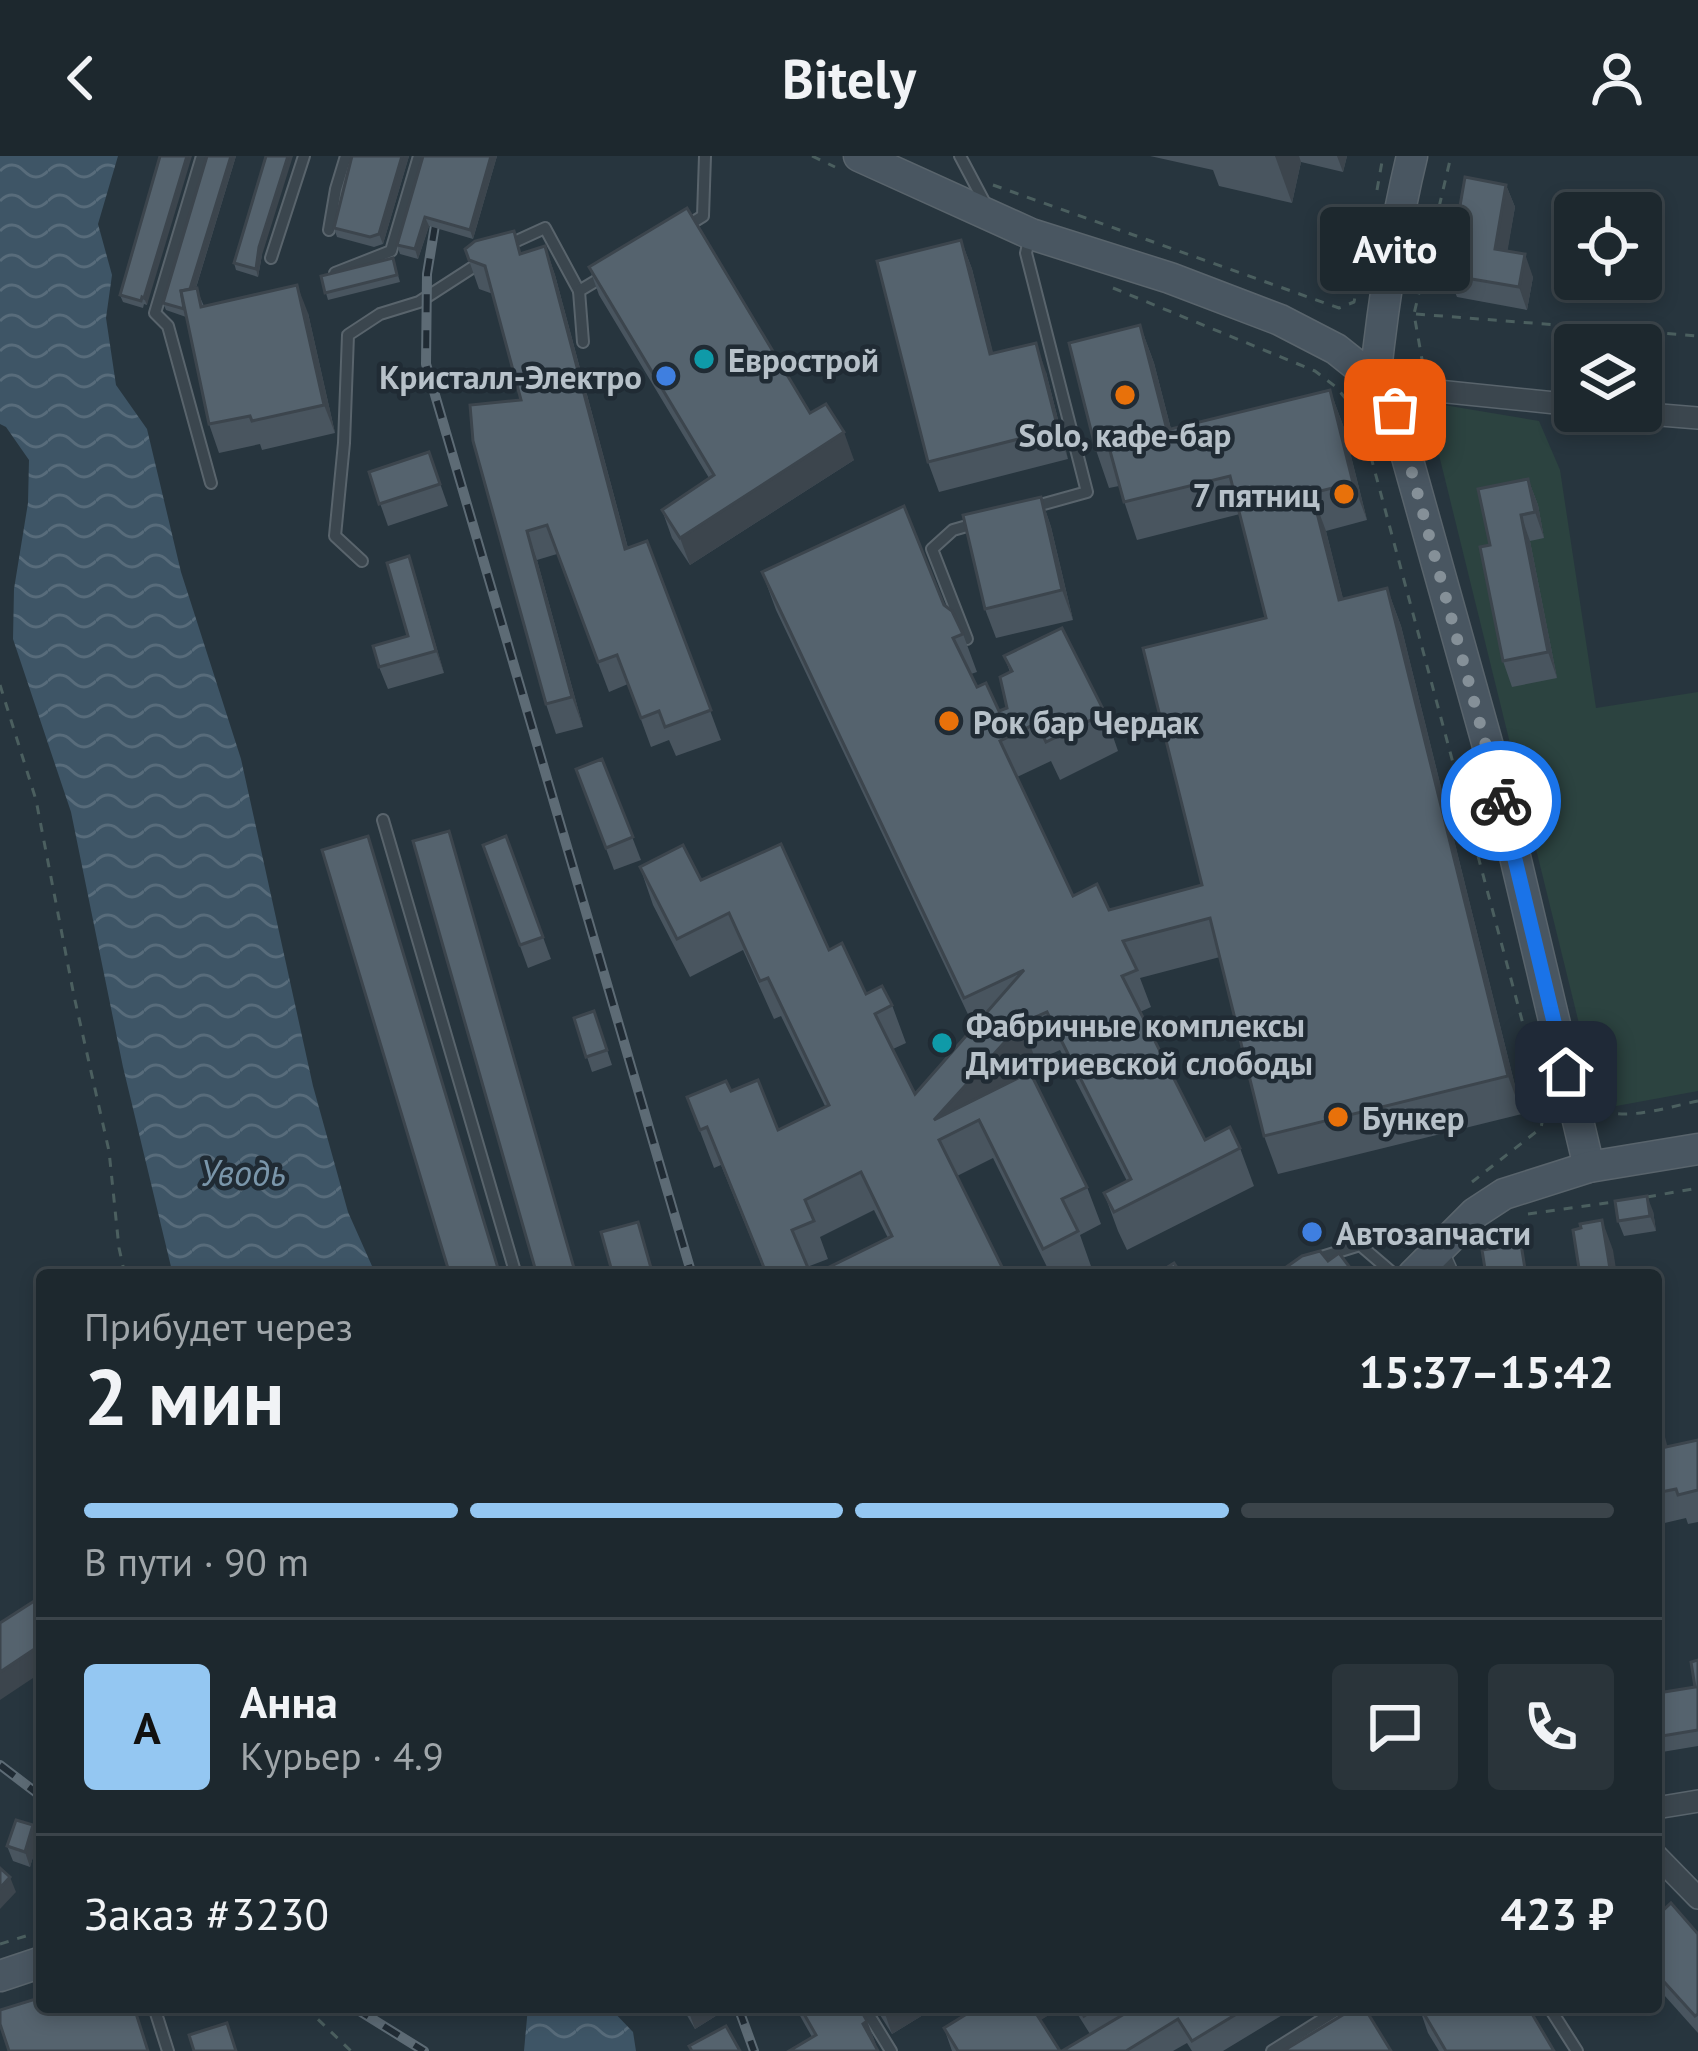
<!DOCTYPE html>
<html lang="ru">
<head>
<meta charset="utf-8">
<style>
  body { margin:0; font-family:"PT Sans",sans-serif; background:#2a343a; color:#f1f3f6; height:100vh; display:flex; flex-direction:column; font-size:45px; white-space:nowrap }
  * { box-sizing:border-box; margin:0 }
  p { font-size:39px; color:#a0a6aa }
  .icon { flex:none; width:66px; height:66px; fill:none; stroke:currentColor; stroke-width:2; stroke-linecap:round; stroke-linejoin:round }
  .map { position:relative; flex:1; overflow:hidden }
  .panel { position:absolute; left:36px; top:1113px; width:1626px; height:744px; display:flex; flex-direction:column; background:#1d282e; border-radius:12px; box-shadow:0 6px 18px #0003,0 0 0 3px #3b444a }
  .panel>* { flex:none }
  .controls { position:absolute; left:1554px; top:36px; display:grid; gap:24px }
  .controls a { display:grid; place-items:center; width:108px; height:108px; border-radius:12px; background:#1d282e; box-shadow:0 6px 18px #0003,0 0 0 3px #3b444a; font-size:60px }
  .pin { position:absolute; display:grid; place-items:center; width:102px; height:102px; color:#fff; margin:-51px; border-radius:24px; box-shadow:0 6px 18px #0006 }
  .courier { position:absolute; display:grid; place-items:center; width:120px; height:120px; margin:-60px; border:9px solid #1a73e8; border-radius:50%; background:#fff; color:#222; box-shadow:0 3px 15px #0007 }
  .bubble { position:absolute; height:84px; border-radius:12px; background:#1d282e; box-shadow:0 6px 18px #0003,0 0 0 3px #3b444a; font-size:39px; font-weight:800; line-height:84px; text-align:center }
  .summary em { font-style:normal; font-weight:800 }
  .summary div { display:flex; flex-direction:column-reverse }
  .summary { display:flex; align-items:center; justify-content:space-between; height:204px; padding:0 48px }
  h1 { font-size:78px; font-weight:800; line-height:90px }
  .bar { display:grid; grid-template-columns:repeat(4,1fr); gap:18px 12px; align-content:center; height:144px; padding:0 48px }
  .bar i { height:15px; border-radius:9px; background:#3b444a }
  .bar .selected { background:#94c7f2 }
  .bar p { grid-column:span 4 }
  .line { display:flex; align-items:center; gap:30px; padding:0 48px; border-top:3px solid #3b444a }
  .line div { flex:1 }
  .round { display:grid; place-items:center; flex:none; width:126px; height:126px; border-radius:12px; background:#2a343a }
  header { display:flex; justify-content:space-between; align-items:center; height:156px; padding:0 48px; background:#1d282e; font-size:54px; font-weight:800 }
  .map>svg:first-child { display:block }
  .garden { fill:#2c4340 }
  .water { fill:url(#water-waves) }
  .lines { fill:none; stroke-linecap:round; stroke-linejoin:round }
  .lane-casing { stroke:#59646c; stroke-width:14 }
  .street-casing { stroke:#59646c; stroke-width:24 }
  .secondary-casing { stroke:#59646c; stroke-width:33 }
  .path { stroke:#4b5f5f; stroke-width:3; stroke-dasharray:9 9; stroke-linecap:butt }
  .lane { stroke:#3b464e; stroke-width:10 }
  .street { stroke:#3b464e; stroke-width:21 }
  .secondary { stroke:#495661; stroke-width:30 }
  .rail-casing { stroke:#5d6b75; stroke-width:10 }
  .rail { stroke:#202b34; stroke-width:6; stroke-dasharray:18; stroke-linecap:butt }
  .wall { fill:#49555f }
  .shaded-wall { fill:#3c454d }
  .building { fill:#55636e; stroke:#3c454d; stroke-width:3 }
  .done { stroke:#859098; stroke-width:12; stroke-dasharray:0 21.6 }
  .route { stroke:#1a73e8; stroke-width:15 }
  .culture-dot { fill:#0f9aa8; stroke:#202b34; stroke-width:4.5 }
  .shop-dot { fill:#3f7fe0; stroke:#202b34; stroke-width:4.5 }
  .food-dot { fill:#e8710a; stroke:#202b34; stroke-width:4.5 }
  .labels { text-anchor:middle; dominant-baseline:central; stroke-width:9; stroke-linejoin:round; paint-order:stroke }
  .poi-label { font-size:33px; font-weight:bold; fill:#b7c1c9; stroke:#202b34; text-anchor:start }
  .water-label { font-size:36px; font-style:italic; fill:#7a96aa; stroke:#202b34 }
</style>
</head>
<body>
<header><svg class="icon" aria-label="back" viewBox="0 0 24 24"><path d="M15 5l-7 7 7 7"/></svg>Bitely<svg class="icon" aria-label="person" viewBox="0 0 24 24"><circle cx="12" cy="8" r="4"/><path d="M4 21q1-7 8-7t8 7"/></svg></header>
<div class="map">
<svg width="1698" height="1895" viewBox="0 0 1698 1895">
  <defs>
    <pattern id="water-waves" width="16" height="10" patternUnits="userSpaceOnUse" patternTransform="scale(3)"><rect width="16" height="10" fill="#3e5566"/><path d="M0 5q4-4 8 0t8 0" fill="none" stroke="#586c7b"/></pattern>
  </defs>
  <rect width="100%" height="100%" fill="#27353e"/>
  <!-- garden -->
  <path class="garden" d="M1426,246L1539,265L1560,314L1596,552L1698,536V935L1600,953Z"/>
  <!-- water -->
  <g class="water">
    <path d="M0,0H118L98,68L112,119L106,162L116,229L147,273L181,416L241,603L313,930L348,1056L376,1119H173L123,911L71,656L13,483L14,433L28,347L29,304L6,271L0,268Z"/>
    <path d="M528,1851H609L633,1876L636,1895H524Z"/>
  </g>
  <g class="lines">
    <defs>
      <g id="lane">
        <path d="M202,0L155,157L168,170L211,327"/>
        <path d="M960,0L987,51"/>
        <path d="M682,73L703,60L705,0"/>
        <path d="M329,74L336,33L346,0"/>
        <path d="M1029,84L1026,97L1087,336L1033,351"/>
        <path d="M510,88L545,72L579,135"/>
        <path d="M271,102L304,0"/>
        <path d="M335,117L391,95L419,0"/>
        <path d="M583,186L579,135L604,120"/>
        <path d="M362,405L335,380L344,287L348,179L380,158L419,146L484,104"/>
        <path d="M967,483L932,393L953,374L974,368"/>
        <path d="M383,664L516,1119"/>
        <path d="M1315,1103L1360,1089L1395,1119"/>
        <path d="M154,1851L168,1895"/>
        <path d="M864,1851L891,1895"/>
        <path d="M1549,1851L1577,1895"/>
        <path d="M1272,1895L1342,1851"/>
      </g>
      <g id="street">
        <path d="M1375,224L1428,234L1575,249"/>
        <path d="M1612,255L1698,262"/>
        <path d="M1437,1094L1448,1119"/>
        <path d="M1656,1652L1698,1645"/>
        <path d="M1656,1699L1698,1742"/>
      </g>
      <g id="secondary">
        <path d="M859,0L1031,78L1170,122L1280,164L1336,193L1375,224L1391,244L1493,608L1589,1011"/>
        <path d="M1375,224C1383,149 1394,74 1412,0"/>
        <path d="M1413,1119L1475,1057L1504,1038L1589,1011L1698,993"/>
        <path d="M0,1820L42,1806"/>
      </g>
    </defs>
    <!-- lane casing -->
    <use href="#lane" class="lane-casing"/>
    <!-- street casing -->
    <use href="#street" class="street-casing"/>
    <!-- secondary casing -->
    <use href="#secondary" class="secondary-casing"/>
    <!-- path -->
    <g class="path">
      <path d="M812,0L835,11"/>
      <path d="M993,29L1339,152L1354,146L1369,72"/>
      <path d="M1377,34L1383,0"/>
      <path d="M1113,132L1315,215L1336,231L1360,260L1545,950L1541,972L1472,1026"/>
      <path d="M1416,158L1698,180"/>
      <path d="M1423,209L1414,158L1451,0"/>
      <path d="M0,529L36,644L74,840L109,995L119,1092L125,1119"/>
      <path d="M1601,953C1624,966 1672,950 1698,945"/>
      <path d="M1647,1041L1698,1032"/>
      <path d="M1528,1058L1614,1046"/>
      <path d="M0,1788L42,1775"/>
      <path d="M305,1851L351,1895"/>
    </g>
    <!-- lane -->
    <use href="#lane" class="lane"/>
    <!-- street -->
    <use href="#street" class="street"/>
    <!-- secondary -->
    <use href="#secondary" class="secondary"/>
    <defs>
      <g id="rail">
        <path d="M461,0L437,57L427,118L426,208L692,1119"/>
        <path d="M0,1609L42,1641"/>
        <path d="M353,1851L424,1895"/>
        <path d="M738,1851L754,1895"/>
      </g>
    </defs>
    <!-- rail casing -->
    <use href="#rail" class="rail-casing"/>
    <!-- rail -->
    <use href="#rail" class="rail"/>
  </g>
  <!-- wall -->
  <g class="wall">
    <path d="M160,0L147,149L144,148L143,152L123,146L120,139Z"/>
    <path d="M207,0H236L196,132L204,150L308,157L335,277L262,294L260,288L219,297L209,268L186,161L166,154L163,147Z"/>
    <path d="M352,0H409L383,88L374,91L337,81L334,72Z"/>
    <path d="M423,0H497L473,83L429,70L418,103L400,98L397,89Z"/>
    <path d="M1150,0H1347L1343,16L1301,6L1292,47L1219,30L1213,14Z"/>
    <path d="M1506,29L1515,51L1507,95L1533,121L1527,154L1457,141L1448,119Z"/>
    <path d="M961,84L972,113L993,198L1046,216L1068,303L939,336L928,306Z"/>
    <path d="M545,90L555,119L628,392L647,385L721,584L676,600L669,584L651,591L628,528L609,536L557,398L537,404L583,571L556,578L546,548L473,285L521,244L493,138L479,133L465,93L522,97Z"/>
    <path d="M262,99L258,121L236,114L234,107Z"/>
    <path d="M393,102L400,126L328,144L321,120Z"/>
    <path d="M589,111L810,257L854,304L690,409L672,382L662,354L709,322L599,139Z"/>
    <path d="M1140,169L1154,207L1171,273L1330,234L1344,272L1367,364L1326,375L1343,443L1387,432L1401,470L1522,958L1278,1018L1264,980L1220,801L1140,822L1151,851L1140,856L1205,984L1240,992L1254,1030L1127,1094L1118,1075L1104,1037L1127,1025L1060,894L1036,905L1022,920L1087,1031L1101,1068L1080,1079L1092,1113L1080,1119H1051L993,1002L957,1020L1006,1119L888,1082L874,1054L820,1081L828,1103L807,1111L811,1119H766L721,1009L714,1012L687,941L731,935L778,974L825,950L781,860L774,863L743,794L690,821L653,749L640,711L701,724L829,794L866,838L892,849L906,887L893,893L915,938L974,871L776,454L762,416L944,449L963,478L977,516L971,518L977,531L999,555L1007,552L1010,516L1004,500L1105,557L1118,595L1060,624L1051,605L1017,621L1073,740L1109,754L1202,729L1266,462L1240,358L1137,384L1119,330L1109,332L1096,294Z"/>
    <path d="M429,296L448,350L388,370L369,316Z"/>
    <path d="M1528,323L1538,349L1544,382L1530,385L1557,522L1512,531L1503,505L1490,389Z"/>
    <path d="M1041,341L1051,371L1073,464L996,482L985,453Z"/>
    <path d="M409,400L444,517L388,533L379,511L408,480Z"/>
    <path d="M602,603L641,704L614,714L576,613Z"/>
    <path d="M506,680L551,803L528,812L483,689Z"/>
    <path d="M594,855L612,909L592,916L574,862Z"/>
    <path d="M1653,1055L1656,1075L1624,1080L1618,1065Z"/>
    <path d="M1698,1284V1366L1688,1368L1686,1362L1656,1369V1285L1667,1291Z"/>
    <path d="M1698,1504V1590L1656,1597V1519L1660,1537L1695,1531Z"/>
    <path d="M33,1669L38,1684L30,1711L13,1705L7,1690Z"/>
    <path d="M1656,1761L1698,1778V1877L1656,1830Z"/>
    <path d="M682,1851H730L695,1873Z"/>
    <path d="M795,1851H858L867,1865L876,1889L812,1881Z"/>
    <path d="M875,1851H936L892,1878Z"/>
    <path d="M978,1851H1062L1040,1864L1060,1895H952L944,1872Z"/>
    <path d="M1073,1851L1294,1852L1223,1895H1192L1187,1887L1173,1895H1062L1090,1878Z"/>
    <path d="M1419,1851L1554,1895H1439L1428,1877Z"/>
  </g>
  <!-- shaded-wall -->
  <g class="shaded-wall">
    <path d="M187,0H192L147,149L144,142Z"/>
    <path d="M231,0H236L187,161L184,153Z"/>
    <path d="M288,0H293L262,99L258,121L256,113L259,91Z"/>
    <path d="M402,0H409L383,88L379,78Z"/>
    <path d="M491,0H497L473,83L470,74Z"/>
    <path d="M1275,0H1299L1301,6L1292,47Z"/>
    <path d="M1337,0H1347L1343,16Z"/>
    <path d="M1506,29L1515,51L1504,116L1495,93Z"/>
    <path d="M425,61L429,70L418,103L415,93Z"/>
    <path d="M961,84L972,113L1001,228L990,198Z"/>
    <path d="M545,90L555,119L636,422L625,393Z"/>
    <path d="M1525,98L1533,121L1527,154L1519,131Z"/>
    <path d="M297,129L308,157L335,277L324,249Z"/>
    <path d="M1140,169L1154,207L1181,312L1167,274Z"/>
    <path d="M1036,187L1046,216L1068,303L1058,273Z"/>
    <path d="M1330,234L1344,272L1367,364L1353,327Z"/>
    <path d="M844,276L854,304L690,409L680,382Z"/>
    <path d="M1528,323L1538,349L1544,382L1535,356Z"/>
    <path d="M1312,337L1326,375L1353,482L1339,444Z"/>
    <path d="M1041,341L1051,371L1073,464L1062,434Z"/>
    <path d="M1521,359L1530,385L1557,522L1548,496Z"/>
    <path d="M527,375L537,404L583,571L572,541Z"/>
    <path d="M409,400L417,423L444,517L436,495Z"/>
    <path d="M1387,432L1401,470L1522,958L1508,920Z"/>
    <path d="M1022,867L1036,905L980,967L979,964H934Z"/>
    <path d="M1647,1040L1653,1055L1656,1075L1650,1060Z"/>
    <path d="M1602,1064L1613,1094L1617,1119H1611Z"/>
    <path d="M42,1488V1516L0,1544V1516Z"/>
    <path d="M33,1669L38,1684L30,1711L25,1696Z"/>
    <path d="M10,1721L16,1736L0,1753V1732Z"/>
    <path d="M687,1851H730L695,1873Z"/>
    <path d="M889,1851H936L892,1878L884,1855Z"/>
    <path d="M1030,1851H1062L1036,1867Z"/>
    <path d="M867,1865L876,1889L863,1868Z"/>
  </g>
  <!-- building -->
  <g class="building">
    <path d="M160,0H187L144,142L142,141L141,145L120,139Z"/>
    <path d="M207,0H231L190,133L181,135L184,153L163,147Z"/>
    <path d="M266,0H288L259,91L256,113L234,107Z"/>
    <path d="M352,0H402L379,78L370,81L334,72Z"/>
    <path d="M423,0H491L470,74L425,61L415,93L397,89Z"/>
    <path d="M1465,21L1506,29L1495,93L1525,98L1519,131L1448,119Z"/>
    <path d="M687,52L810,257L826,248L844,276L680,382L662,354L714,319L589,111Z"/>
    <path d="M514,75L520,98L545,90L625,393L647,385L711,554L665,571L659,555L641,562L617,499L598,506L547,369L527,375L572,541L546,548L473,285L470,249L521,244L485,110L469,104L465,93L475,85Z"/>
    <path d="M961,84L990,198L1036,187L1058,273L928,306L877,105Z"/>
    <path d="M393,102L397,119L325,137L321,120Z"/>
    <path d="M297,129L324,249L252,265L250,260L209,268L181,135L197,132L201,151Z"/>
    <path d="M1140,169L1167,274L1330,234L1353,327L1312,337L1339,444L1387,432L1508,920L1264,980L1210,762L1123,785L1137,814L1122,820L1205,984L1230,971L1240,992L1114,1056L1104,1037L1131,1023L1047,856L1022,867L934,964L1030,916L1087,1031L1062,1043L1078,1075L1043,1093L979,964L939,984L1006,1119H813L892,1080L861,1016L805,1044L814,1065L792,1074L811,1119H767L707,971L700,974L687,941L726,925L731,935L758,924L778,974L829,949L768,822L760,825L729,757L677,783L640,711L683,689L701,724L781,688L829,794L842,787L866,838L882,830L892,849L875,858L915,938L1024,814L964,842L762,416L904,350L944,449L952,455L963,478L953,482L977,531L986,527L999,555L1007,552L1000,521L1012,515L1004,500L1062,472L1105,557L1046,586L1037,567L1000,585L1073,740L1097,728L1109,754L1202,729L1143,492L1266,462L1230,320L1124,346L1109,291L1096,294L1069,187Z"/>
    <path d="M429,296L440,328L379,348L369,316Z"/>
    <path d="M1528,323L1535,356L1521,359L1548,496L1503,505L1480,391L1490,389L1478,333Z"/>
    <path d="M1041,341L1062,434L985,453L963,359Z"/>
    <path d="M409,400L436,495L379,511L373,490L408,480L387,407Z"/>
    <path d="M602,603L633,681L606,692L576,613Z"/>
    <path d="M449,675L576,1119H537L413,685Z"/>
    <path d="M368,680L500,1119H450L322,694Z"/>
    <path d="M506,680L543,781L520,789L483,689Z"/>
    <path d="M594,855L607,894L586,901L574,862Z"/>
    <path d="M1647,1040L1650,1060L1618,1065L1615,1045Z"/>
    <path d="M1602,1064L1611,1119H1580L1573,1074L1581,1072L1580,1068Z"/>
    <path d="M638,1066L653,1119H613L601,1076Z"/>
    <path d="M1521,1088L1526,1119H1486L1482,1094Z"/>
    <path d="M1320,1095L1328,1105L1339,1097L1351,1113L1342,1119H1275L1302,1100Z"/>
    <path d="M1174,1107L1182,1119H1155Z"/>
    <path d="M1664,1283L1666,1291L1698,1284V1334L1678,1339L1676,1333L1656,1337V1285Z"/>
    <path d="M42,1440V1488L0,1516V1467Z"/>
    <path d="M1698,1504V1574L1656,1581V1528L1658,1537L1695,1531L1691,1506Z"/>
    <path d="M16,1664L33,1669L25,1696L7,1690Z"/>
    <path d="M0,1712L10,1721L0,1732Z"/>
    <path d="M1671,1747L1698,1778V1858L1695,1860L1656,1817V1761Z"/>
    <path d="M42,1841V1851H134L148,1895H9L0,1868V1854Z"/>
    <path d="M800,1851H859L867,1865L863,1868L878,1895H789L816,1879Z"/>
    <path d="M978,1851H1032L1060,1895H958L944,1872Z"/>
    <path d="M1079,1851H1098L1084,1860Z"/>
    <path d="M1136,1851H1248L1192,1885L1178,1863L1126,1895H1062Z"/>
    <path d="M1356,1851H1364L1391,1895H1283Z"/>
    <path d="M1420,1851H1528L1554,1895H1446Z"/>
    <path d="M227,1867L236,1895H194L189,1879Z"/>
    <path d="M726,1870L740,1895H692L689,1890Z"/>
  </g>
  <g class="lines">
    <!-- done -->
    <path class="done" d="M1395,254L1501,645"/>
    <!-- route -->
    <path class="route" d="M1501,645L1566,916"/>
  </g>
  <!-- markers -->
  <g class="culture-dot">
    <circle cx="704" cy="203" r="12"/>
    <circle cx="942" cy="887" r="12"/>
  </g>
  <g class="shop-dot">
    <circle cx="666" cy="220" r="12"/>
    <circle cx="1312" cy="1076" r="12"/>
  </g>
  <g class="food-dot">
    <circle cx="1125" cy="239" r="12"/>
    <circle cx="1344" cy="338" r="12"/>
    <circle cx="949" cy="565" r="12"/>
    <circle cx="1338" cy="961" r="12"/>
  </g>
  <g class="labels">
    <!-- poi labels -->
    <g class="poi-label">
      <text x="728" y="203">Еврострой</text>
      <text x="642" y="220" text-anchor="end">Кристалл-Электро</text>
      <text x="1125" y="278" text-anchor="middle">Solo, кафе-бар</text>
      <text x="1320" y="338" text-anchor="end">7 пятниц</text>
      <text x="973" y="565">Рок бар Чердак</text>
      <text x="966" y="868">Фабричные комплексы<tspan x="966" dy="38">Дмитриевской слободы</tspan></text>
      <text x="1362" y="961">Бункер</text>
      <text x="1336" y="1076">Автозапчасти</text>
    </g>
    <!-- water labels -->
    <g class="water-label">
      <text x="243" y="1016">Уводь</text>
    </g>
  </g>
</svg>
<div class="controls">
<a><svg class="icon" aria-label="locate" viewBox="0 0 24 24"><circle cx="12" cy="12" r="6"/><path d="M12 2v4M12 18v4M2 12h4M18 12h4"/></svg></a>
<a><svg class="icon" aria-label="layers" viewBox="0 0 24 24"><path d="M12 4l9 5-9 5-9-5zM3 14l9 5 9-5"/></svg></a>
</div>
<div class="pin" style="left:1395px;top:254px;background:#ea580c"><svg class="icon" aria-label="bag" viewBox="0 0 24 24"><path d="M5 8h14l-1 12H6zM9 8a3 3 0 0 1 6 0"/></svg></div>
<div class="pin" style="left:1566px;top:916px;background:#1f2937"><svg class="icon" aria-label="home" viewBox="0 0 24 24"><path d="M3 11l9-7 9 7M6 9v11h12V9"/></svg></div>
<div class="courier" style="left:1501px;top:645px"><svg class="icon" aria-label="bike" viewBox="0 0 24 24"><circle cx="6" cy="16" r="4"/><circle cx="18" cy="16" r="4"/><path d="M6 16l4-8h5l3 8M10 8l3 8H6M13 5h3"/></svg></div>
<div class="bubble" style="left:1320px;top:51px;width:150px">Avito</div>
<section class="panel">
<div class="summary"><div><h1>2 мин</h1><p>Прибудет через</p></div><em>15:37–15:42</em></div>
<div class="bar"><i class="selected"></i><i class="selected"></i><i class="selected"></i><i></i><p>В пути · 90 m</p></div>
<div class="line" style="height:216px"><b class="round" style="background:#94c7f2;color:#111">А</b><div><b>Анна</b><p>Курьер · 4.9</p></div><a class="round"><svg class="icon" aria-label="chat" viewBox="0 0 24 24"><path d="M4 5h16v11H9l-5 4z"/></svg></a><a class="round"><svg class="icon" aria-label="phone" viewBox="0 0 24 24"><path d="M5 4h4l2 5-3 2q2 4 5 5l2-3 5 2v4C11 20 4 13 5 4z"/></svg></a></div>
<div class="line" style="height:156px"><div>Заказ #3230</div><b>423 ₽</b></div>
</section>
</div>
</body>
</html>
